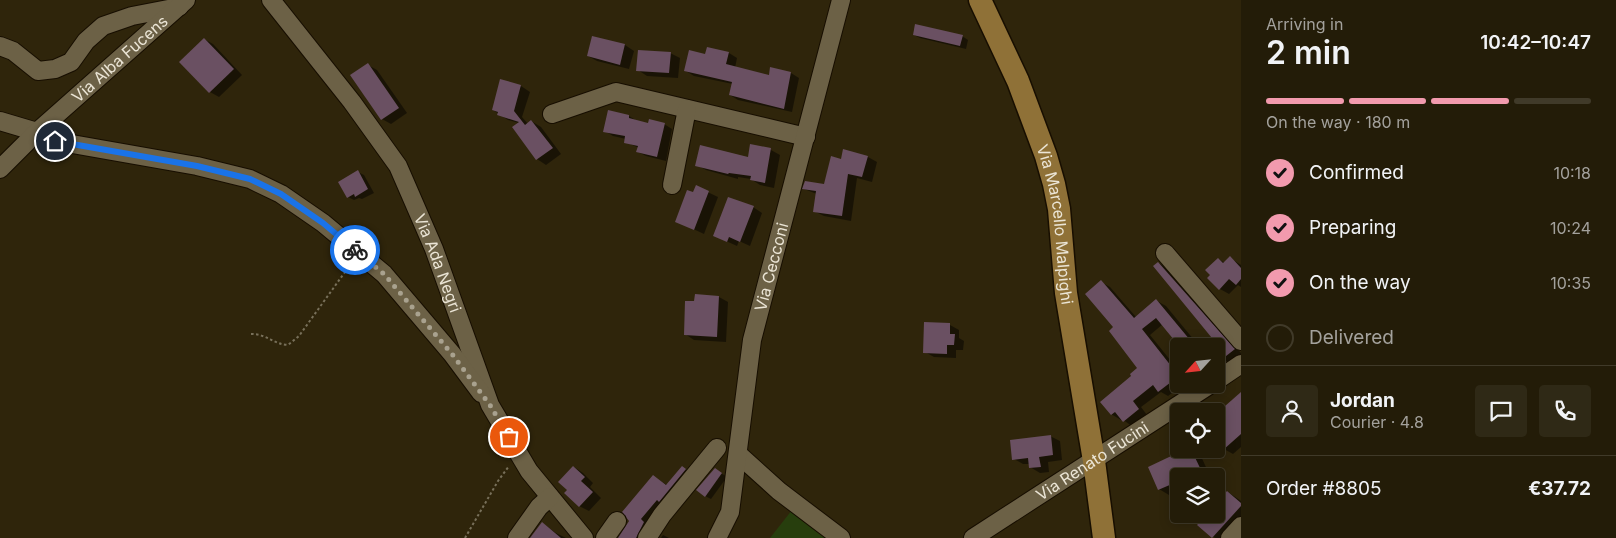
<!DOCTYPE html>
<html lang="en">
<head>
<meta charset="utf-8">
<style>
  body { margin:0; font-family:Inter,sans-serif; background:#2f2916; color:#f1f3f6; height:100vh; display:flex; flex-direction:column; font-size:19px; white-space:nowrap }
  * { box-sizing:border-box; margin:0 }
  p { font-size:16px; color:#a3a19c }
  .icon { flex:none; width:28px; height:28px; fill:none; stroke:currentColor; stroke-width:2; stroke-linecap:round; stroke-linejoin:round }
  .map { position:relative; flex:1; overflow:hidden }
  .details { display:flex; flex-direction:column; background:#231c08; width:375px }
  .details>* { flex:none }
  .needle { width:32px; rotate:243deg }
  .buttons { position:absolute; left:1170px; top:338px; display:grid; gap:10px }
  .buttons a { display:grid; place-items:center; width:55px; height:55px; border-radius:5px; background:#231c08; box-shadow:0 2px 12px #0003,0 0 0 1px #403a29; font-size:25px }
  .pin { position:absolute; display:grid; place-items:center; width:42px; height:42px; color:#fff; margin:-21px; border:2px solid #fff; border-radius:50%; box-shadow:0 1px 5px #0007 }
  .courier { position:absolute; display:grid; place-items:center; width:50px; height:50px; margin:-25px; border:4px solid #1a73e8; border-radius:50%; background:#fff; color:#222; box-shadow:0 1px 6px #0007 }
  .summary em { font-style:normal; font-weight:600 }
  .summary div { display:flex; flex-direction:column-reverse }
  .summary { display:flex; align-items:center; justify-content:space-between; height:85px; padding:0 25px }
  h1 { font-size:32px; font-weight:600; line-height:38px }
  .bar { display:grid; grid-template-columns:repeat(4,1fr); gap:8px 5px; align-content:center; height:60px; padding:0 25px }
  .bar i { height:6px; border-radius:4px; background:#403a29 }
  .bar .on { background:#f29aae }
  .bar p { grid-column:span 4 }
  .line { display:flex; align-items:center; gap:12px; padding:0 25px; border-top:1px solid #403a29 }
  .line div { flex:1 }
  .round { display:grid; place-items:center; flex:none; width:52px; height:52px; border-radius:5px; background:#2f2916 }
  ol { padding:0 25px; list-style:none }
  li { display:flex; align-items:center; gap:15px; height:55px }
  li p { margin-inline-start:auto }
  li .icon { padding:5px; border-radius:50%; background:#f29aae; color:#111; stroke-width:4 }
  li:last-child { color:#a3a19c }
  li i { width:28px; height:28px; border:2px solid #403a29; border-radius:50% }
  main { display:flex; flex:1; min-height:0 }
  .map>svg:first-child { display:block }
  .green { fill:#273e0d }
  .shadow { fill:#0007 }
  .building { fill:#6a5062 }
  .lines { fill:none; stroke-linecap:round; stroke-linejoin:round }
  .minor-casing { stroke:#170e00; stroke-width:20 }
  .major-casing { stroke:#170e00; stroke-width:25 }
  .path { stroke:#78705a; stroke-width:2; stroke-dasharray:2.5 2.5; stroke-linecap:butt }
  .minor { stroke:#6c6146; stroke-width:18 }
  .major { stroke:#8f7137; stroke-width:22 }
  .done { stroke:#a9a28f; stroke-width:5; stroke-dasharray:0 9 }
  .route { stroke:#1a73e8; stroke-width:6 }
  .labels { text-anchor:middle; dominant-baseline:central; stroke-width:4; stroke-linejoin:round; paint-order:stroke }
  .street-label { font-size:16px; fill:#ebe5d6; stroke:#2f250b }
</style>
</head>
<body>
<main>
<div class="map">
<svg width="1241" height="538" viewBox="0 0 1241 538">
  <rect width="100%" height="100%" fill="#2f250b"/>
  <!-- green -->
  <path class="green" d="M792,510L827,538H770Z"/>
  <!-- shadow -->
  <g class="shadow">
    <path d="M914,35L962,36L968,40L966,49L920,38Z"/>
    <path d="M592,37L625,45L634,51L629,69L597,61L588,56Z"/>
    <path d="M204,39L213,44L242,75L219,97L210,92L181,62Z"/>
    <path d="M708,49L729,53L737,58L735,68L770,76L771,69L791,73L799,78L792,112L738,100L730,95L733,84L694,76L686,71L706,56Z"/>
    <path d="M670,53L680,58L678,78L647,76L638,70Z"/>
    <path d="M368,65L377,70L407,113L391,124L382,119Z"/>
    <path d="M521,86L530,92L522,117L528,124L531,121L541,127L561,154L546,165L537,159L513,128L519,123L508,120L493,110Z"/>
    <path d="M629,116L637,121L649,124H664L672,129L666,161L646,156L638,152L639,148L626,142V139L613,136L605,131Z"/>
    <path d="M751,146L771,150L780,155L774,188L760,185L751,179L738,177V179L706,170L697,165L749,159Z"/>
    <path d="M868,157L877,162L872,182L857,178L851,221L824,216L814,211L817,194L804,189L825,185L841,160Z"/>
    <path d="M358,172L364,175L374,193L362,199L359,198L354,200L348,197Z"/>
    <path d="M697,187L718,197L704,234L676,221Z"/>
    <path d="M753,207L762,213L750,246L739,241L737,246L715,236Z"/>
    <path d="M1230,258L1241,265V287L1238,285L1229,294L1220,289L1218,259L1225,263Z"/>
    <path d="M1159,263L1168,269L1241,353V356L1232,364L1222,359L1221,346Z"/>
    <path d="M1101,282L1110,287L1136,317L1157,301L1166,306L1199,346H1181L1163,324L1150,335L1179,371V384H1184L1168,396L1161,392L1141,407L1147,415L1133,427L1122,419L1121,420L1111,414L1139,369L1115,327Z"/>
    <path d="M696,295L719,297L728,302L726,342L694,340L685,334L696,303Z"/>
    <path d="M950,325L959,330V338L964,341L963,350H956V358L934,357L925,352Z"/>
    <path d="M1241,393V447L1233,454L1224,449Z"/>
    <path d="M1050,436L1060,441L1062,460L1048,462L1049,472L1040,473L1030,467V464H1023L1014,459Z"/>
    <path d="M1189,449L1200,454L1210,476H1179V490L1169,495L1159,489L1149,467Z"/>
    <path d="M574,467L583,473L593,483L590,487L601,498L589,511L579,506Z"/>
    <path d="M683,468L694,474L649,538H618L630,520L654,477L667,485Z"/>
    <path d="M721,473L727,477L711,499L705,496Z"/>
    <path d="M1228,492L1241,501V521L1226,538H1215L1199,524L1209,514H1216Z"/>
    <path d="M542,523L556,533L566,538H531Z"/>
    <path d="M663,535L669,538H661Z"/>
  </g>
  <!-- building -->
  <g class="building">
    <path d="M915,24L963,35L960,46L913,35Z"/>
    <path d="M592,36L625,44L620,65L587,56Z"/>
    <path d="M204,38L234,69L209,93L179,62Z"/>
    <path d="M707,47L729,52L726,64L769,75L770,67L791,72L784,109L729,95L732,82L684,71L689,50L705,54Z"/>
    <path d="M638,50L671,52L669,73L636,71Z"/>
    <path d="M368,63L399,108L381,120L350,75Z"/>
    <path d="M500,79L521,85L514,111L525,125L531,120L553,148L536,160L512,127L519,122L497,115L498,112L492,110Z"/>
    <path d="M608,110L629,115V118L648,123L649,119L665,123L657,157L636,152L638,146L624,143L625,136L603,132Z"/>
    <path d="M750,144L771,148L765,183L750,180L751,176L729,173L728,174L695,166L700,145L748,157Z"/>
    <path d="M843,149L868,156L862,177L848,174L842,216L813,212L816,191L802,189L805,181L824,184L831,156L841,159Z"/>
    <path d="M358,170L368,189L355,197L354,194L347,198L338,182Z"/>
    <path d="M696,185L709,191L694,230L675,222L687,190L693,192Z"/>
    <path d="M728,197L754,206L740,242L729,237L727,242L713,236Z"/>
    <path d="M1230,256L1241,268V279L1236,285L1229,279L1219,290L1207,278L1210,275L1205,270L1218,258L1223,263Z"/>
    <path d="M1158,262L1235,349L1221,360L1216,354V343L1153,266Z"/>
    <path d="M1101,280L1134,318L1156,299L1195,346H1179L1156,318L1142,329L1179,376L1158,392L1153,385L1133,401L1139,409L1123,422L1115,412L1111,415L1100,402L1131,376L1130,374L1137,368L1109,331L1113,327L1085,294Z"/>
    <path d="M695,294L719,296L717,337L684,335L685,301H694Z"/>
    <path d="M924,322L950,323V334H955L954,345H947V354L923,353Z"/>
    <path d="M1241,392V434L1223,450L1216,442V414Z"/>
    <path d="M1051,435L1053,455L1039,457L1041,467L1029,468L1028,458L1012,460L1010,440Z"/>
    <path d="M1186,449H1191L1201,470L1189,476H1179V481L1158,490L1148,467Z"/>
    <path d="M573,466L585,477L581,481L593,492L579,507L564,493L567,490L558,482Z"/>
    <path d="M682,466L686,469L659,502L657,500L641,519L644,522L636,538H618L629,521L622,512L653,475L666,485Z"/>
    <path d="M715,468L722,473L705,497L696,490Z"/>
    <path d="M1227,491L1241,503V506L1212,538L1197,525L1207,514H1216V503Z"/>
    <path d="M542,522L561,538H530Z"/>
  </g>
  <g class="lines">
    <defs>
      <g id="minor">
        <path id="s1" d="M271,0L352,102L398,166L434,249L490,405L529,471L584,538"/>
        <path d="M0,46L13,51L38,71L55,69L71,62L86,41L103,26L132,16L179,7"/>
        <path d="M552,114L616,92L806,137"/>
        <path id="s2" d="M0,121L37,132L186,0"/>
        <path d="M33,135L55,141L197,166L250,179L281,194L323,223L384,274L452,354L481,393"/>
        <path d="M0,169L37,132"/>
        <path d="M672,185L687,109"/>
        <path d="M1165,253L1241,341"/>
        <path d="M1216,381L1241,364"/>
        <path d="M738,454L779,491L841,538"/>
        <path d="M517,538L539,507L550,497"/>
        <path d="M605,538L617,521"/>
        <path d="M647,538L662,515L717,448"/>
        <path id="s3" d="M717,538L730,512L752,340L841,0"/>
        <path id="s4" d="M973,538L1211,384"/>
        <path d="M1230,538L1241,526"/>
      </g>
      <g id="major">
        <path id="s5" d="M980,0L1018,81L1046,156L1054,184L1059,209L1066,293L1094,461L1104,538"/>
      </g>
    </defs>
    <!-- minor casing -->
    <use href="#minor" class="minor-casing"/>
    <!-- major casing -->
    <use href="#major" class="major-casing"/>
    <!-- path -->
    <g class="path">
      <path d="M251,334C267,334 273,344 288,345L299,336L350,265"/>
      <path d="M465,538L498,481L509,466"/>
    </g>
    <!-- minor -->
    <use href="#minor" class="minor"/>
    <!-- major -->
    <use href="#major" class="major"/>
  </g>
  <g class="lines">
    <!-- done -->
    <path class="done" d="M355,250L384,274L452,354L490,405L509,437"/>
    <!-- route -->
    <path class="route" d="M55,141L197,166L250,179L281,194L323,223L355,250"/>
  </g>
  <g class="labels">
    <!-- street labels -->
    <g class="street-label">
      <text stroke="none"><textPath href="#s2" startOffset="149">Via Alba Fucens</textPath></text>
      <text stroke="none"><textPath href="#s5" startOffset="239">Via Marcello Malpighi</textPath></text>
      <text stroke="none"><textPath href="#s1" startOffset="314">Via Ada Negri</textPath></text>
      <text stroke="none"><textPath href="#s3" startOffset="278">Via Cecconi</textPath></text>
      <text stroke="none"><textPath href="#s4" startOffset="142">Via Renato Fucini</textPath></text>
    </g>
  </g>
</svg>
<div class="buttons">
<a><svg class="needle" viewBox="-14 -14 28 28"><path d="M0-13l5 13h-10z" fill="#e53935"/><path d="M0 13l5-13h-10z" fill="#a3a19c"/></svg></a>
<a><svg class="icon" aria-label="locate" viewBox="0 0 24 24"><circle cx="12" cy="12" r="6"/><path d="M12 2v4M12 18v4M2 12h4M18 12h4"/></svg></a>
<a><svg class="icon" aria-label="layers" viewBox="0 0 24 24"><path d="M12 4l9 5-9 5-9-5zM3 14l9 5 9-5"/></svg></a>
</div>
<div class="pin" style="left:509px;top:437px;background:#ea580c"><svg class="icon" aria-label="bag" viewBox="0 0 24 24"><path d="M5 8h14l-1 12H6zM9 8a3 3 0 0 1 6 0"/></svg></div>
<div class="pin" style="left:55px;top:141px;background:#1f2937"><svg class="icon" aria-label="home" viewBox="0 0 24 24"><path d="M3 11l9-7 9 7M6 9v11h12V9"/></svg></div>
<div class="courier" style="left:355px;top:250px"><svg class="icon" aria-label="bike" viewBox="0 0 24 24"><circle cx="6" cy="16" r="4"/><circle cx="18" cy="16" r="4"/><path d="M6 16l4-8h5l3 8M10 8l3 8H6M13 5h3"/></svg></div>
</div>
<section class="details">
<div class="summary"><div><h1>2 min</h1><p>Arriving in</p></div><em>10:42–10:47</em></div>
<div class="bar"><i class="on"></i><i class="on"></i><i class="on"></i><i></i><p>On the way · 180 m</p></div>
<ol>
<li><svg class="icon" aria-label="check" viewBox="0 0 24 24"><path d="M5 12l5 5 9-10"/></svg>Confirmed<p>10:18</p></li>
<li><svg class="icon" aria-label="check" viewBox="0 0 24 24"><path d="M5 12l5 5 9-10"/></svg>Preparing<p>10:24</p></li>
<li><svg class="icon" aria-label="check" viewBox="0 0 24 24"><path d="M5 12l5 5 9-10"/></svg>On the way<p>10:35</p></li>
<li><i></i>Delivered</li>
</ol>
<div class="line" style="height:90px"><a class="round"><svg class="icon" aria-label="person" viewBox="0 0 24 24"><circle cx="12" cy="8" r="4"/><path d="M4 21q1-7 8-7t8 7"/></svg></a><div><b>Jordan</b><p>Courier · 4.8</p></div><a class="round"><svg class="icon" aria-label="chat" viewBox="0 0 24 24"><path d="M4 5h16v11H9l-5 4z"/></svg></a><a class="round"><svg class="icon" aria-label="phone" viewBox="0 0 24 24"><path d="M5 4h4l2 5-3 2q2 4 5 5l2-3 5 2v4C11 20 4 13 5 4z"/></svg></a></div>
<div class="line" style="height:65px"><div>Order #8805</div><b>€37.72</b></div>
</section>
</main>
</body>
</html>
